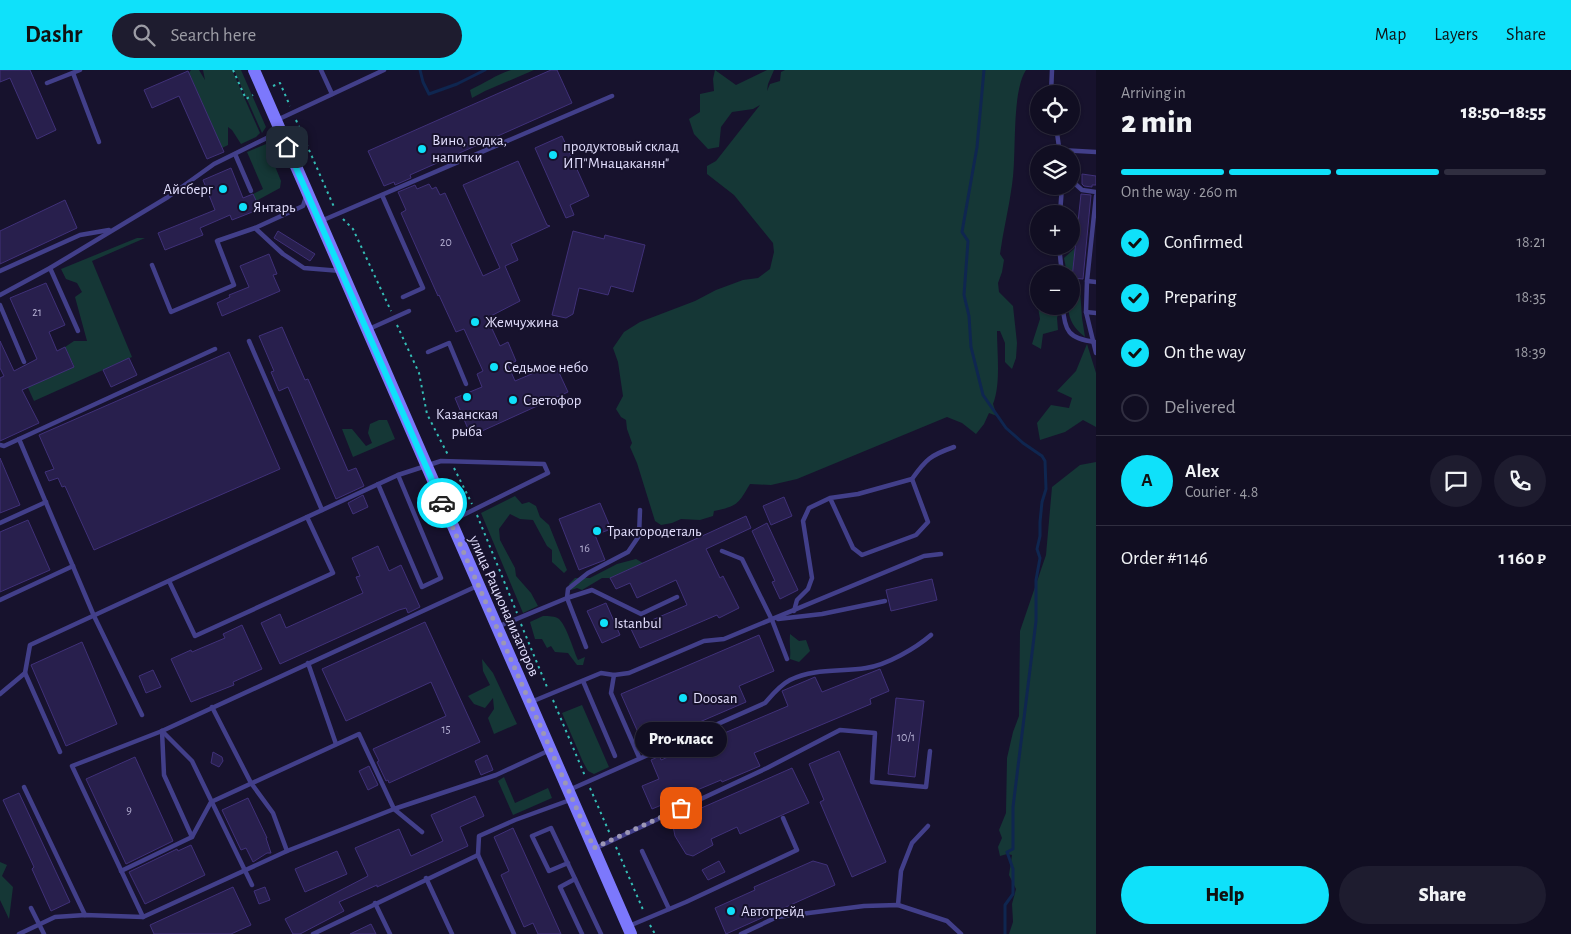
<!DOCTYPE html>
<html lang="en">
<head>
<meta charset="utf-8">
<style>
  body { margin:0; font-family:"Alegreya Sans",sans-serif; background:#1e1c2f; color:#f1f3f6; height:100vh; display:flex; flex-direction:column; font-size:19px; white-space:nowrap }
  * { box-sizing:border-box; margin:0 }
  p { font-size:16px; color:#9c9ca5 }
  .icon { flex:none; width:28px; height:28px; fill:none; stroke:currentColor; stroke-width:2; stroke-linecap:round; stroke-linejoin:round }
  .map { position:relative; flex:1; overflow:hidden }
  .sheet { display:flex; flex-direction:column; background:#110e22; width:475px }
  .sheet>* { flex:none }
  .fabs { position:absolute; left:1030px; top:15px; display:grid; gap:10px }
  .fabs a { display:grid; place-items:center; width:50px; height:50px; border-radius:50%; background:#110e22; box-shadow:0 1px 4px #0004,0 0 0 1px #302e40; font-size:25px }
  .pin { position:absolute; display:grid; place-items:center; width:42px; height:42px; color:#fff; margin:-21px; border-radius:10px; box-shadow:0 2px 8px #0006 }
  .courier { position:absolute; display:grid; place-items:center; width:50px; height:50px; margin:-25px; border:4px solid #0fe1fa; border-radius:50%; background:#fff; color:#222; box-shadow:0 1px 6px #0007 }
  .bubble { position:absolute; height:35px; border-radius:18px; background:#110e22; box-shadow:0 1px 4px #0004,0 0 0 1px #302e40; font-size:16px; font-weight:800; line-height:35px; text-align:center }
  .overview em { font-style:normal; font-weight:800 }
  .overview div { display:flex; flex-direction:column-reverse }
  .overview { display:flex; align-items:center; justify-content:space-between; height:85px; padding:0 25px }
  h1 { font-size:32px; font-weight:800; line-height:38px }
  .bar { display:grid; grid-template-columns:repeat(4,1fr); gap:8px 5px; align-content:center; height:60px; padding:0 25px }
  .bar i { height:6px; border-radius:4px; background:#302e40 }
  .bar .selected { background:#0fe1fa }
  .bar p { grid-column:span 4 }
  .line { display:flex; align-items:center; gap:12px; padding:0 25px; border-top:1px solid #302e40 }
  .line div { flex:1 }
  .round { display:grid; place-items:center; flex:none; width:52px; height:52px; border-radius:26px; background:#1e1c2f }
  ol { padding:0 25px; list-style:none }
  li { display:flex; align-items:center; gap:15px; height:55px }
  li p { margin-inline-start:auto }
  li .icon { padding:5px; border-radius:50%; background:#0fe1fa; color:#111; stroke-width:4 }
  li:last-child { color:#9c9ca5 }
  li i { width:28px; height:28px; border:2px solid #302e40; border-radius:50% }
  .cta { display:flex; gap:10px; margin-top:auto; padding:10px 25px }
  .cta a { flex:1; height:58px; border-radius:30px; background:#0fe1fa; color:#111; font-size:20px; font-weight:800; line-height:58px; text-align:center }
  .cta a+a { background:#1e1c2f; color:#f1f3f6 }
  header { display:flex; align-items:center; gap:30px; box-sizing:border-box; height:70px; padding:0 25px; background:#0fe1fa; color:#111 }
  header strong { font-size:24px }
  nav { display:flex; gap:28px; margin-inline-start:auto; font-size:18px }
  .search { width:350px; height:45px; background:#1e1c2f; display:flex; align-items:center; gap:12px; box-sizing:border-box; padding:0 18px; border-radius:28px; color:#9c9ca5; font-size:19px }
  main { display:flex; flex:1; min-height:0 }
  .map>svg:first-child { display:block }
  .green { fill:#153736 }
  .lines { fill:none; stroke-linecap:round; stroke-linejoin:round }
  .stream { stroke:#0f2650; stroke-width:3 }
  .building { fill:#281f4d; stroke:#403179 }
  .path { stroke:#34bdb6; stroke-width:2; stroke-dasharray:2.5 4; stroke-linecap:butt }
  .lane { stroke:#423f8a; stroke-width:4.5 }
  .secondary { stroke:#7c78fc; stroke-width:12 }
  .done { stroke:#9c97b5; stroke-width:5; stroke-dasharray:0 9 }
  .route { stroke:#0fe1fa; stroke-width:6 }
  .poi-dot { fill:#0fe1fa; stroke:#17122d; stroke-width:2 }
  .labels { text-anchor:middle; dominant-baseline:central; stroke-width:4; stroke-linejoin:round; paint-order:stroke }
  .number-label { font-size:12px; fill:#b4afd2 }
  .poi-label { font-size:15px; fill:#e3dffe; stroke:#17122d; text-anchor:start }
  .street-label { font-size:15px; fill:#e3dffe; stroke:#17122d }
</style>
</head>
<body>
<header>
<strong>Dashr</strong>
<div class="search"><svg class="icon" aria-label="search" viewBox="0 0 24 24"><circle cx="10" cy="10" r="6"/><path d="M15 15l6 6"/></svg>Search here</div>
<nav><a>Map</a><a>Layers</a><a>Share</a></nav>
</header>
<main>
<div class="map">
<svg width="1096" height="864" viewBox="0 0 1096 864">
  <rect width="100%" height="100%" fill="#17122d"/>
  <!-- green -->
  <g class="green">
    <path d="M191,0H199L205,10L203,0H232L260,63L256,67L241,74L232,60L228,57V75L222,78L189,3Z"/>
    <path d="M234,0H241L266,57L262,63Z"/>
    <path d="M511,0H534L485,21L472,28L470,20C485,13 496,5 511,0Z"/>
    <path d="M715,0L736,15L767,0H774L768,14L767,21L770,14L780,11L781,2L785,0H1026C1011,23 1017,86 1012,115C1009,138 1003,161 1000,184L1004,190L1002,202L998,213L999,222L1013,236L1017,273L1016,288L1012,299L1005,292V273L1000,261H997C997,283 1001,314 993,334L997,346L989,343L984,354L976,364L962,353L947,347L797,409L771,415L750,414C738,434 738,436 714,441L713,446L700,450L681,449L672,453L661,455L655,451L637,393L630,377L632,373L627,359L626,350L621,347L616,339L623,326L618,292L613,278L624,262L640,252L695,231L716,220L743,210L758,208L770,199L774,182L773,173L734,125L707,104V96L716,91L760,35L753,39L732,42L721,57L719,77L708,79L694,64L689,49L700,42V24L714,21L713,9Z"/>
    <path d="M266,74L281,111L280,118L256,131L253,124L263,119L247,82Z"/>
    <path d="M137,168H145L92,191L132,287L34,331L20,300L74,296L65,277L74,271H87L75,227L82,222L77,213L66,209L61,199Z"/>
    <path d="M1075,178L1072,208L1080,219L1082,248L1085,267C1074,258 1069,251 1068,236H1071V204H1067L1064,188Z"/>
    <path d="M1039,219V236H1060L1057,248L1058,260L1043,264L1041,279L1032,274L1040,249L1036,225Z"/>
    <path d="M1087,274L1096,303V357L1083,350L1065,362L1040,370L1037,353L1051,335L1069,338L1072,328L1057,321L1076,301Z"/>
    <path d="M379,350H387L395,369L353,387L342,359H352L366,376L372,373L368,363L370,354Z"/>
    <path d="M1096,392V864H1009L1013,852L1012,834L1016,819L1009,805L1012,785L1007,784L1000,786L998,777L1002,768L999,760L1006,743L1007,688L1013,662L1019,646L1020,561L1046,485L1052,417L1080,395Z"/>
    <path d="M515,426L522,434L529,432L536,436L540,447L549,455L567,500L564,503L552,492V480L547,476L533,450L520,449L510,444L499,459L500,470L515,498L516,506L531,523L538,536L523,543L481,443Z"/>
    <path d="M636,489L643,493L610,508H602L582,520L577,518L571,520L569,514L575,508H590L617,494Z"/>
    <path d="M543,546C549,546 555,546 559,549C567,557 573,579 578,590L585,587L583,595H577L568,583L555,582L551,576L547,578L542,569H535L530,552Z"/>
    <path d="M790,564L799,571L806,570L810,581L799,592L790,589C791,581 789,573 790,564Z"/>
    <path d="M482,589L493,603L517,654L494,664L488,648L494,639L493,628L485,638L474,634L468,626L490,615L483,601Z"/>
    <path d="M582,635L609,697L594,704L588,701L583,692L562,643Z"/>
    <path d="M504,707L515,733L548,718L552,728L513,745L498,711Z"/>
    <path d="M0,792L7,795L2,806L13,817L9,849L0,830Z"/>
  </g>
  <g class="lines">
    <!-- stream -->
    <g class="stream">
      <path d="M420,0L423,12L429,24L457,14L485,0"/>
      <path d="M984,0L977,77L962,162L968,171L964,225L969,246L971,277L983,325L1006,358L1023,373L1042,386L1045,391L1046,419L1042,432L1040,452V466L1037,479L1040,488L1036,510V551L1013,737V779L1007,782L1013,799V824L1005,835V864"/>
    </g>
  </g>
  <!-- building -->
  <g class="building">
    <path d="M0,0H30L56,60L37,69L10,8L0,12Z"/>
    <path d="M551,0H557L572,33L410,105L411,108L395,115L394,112L384,116L368,81Z"/>
    <path d="M188,1L224,82L207,89L179,26L152,38L144,20Z"/>
    <path d="M562,66L589,126L570,135L574,145L566,148L535,78Z"/>
    <path d="M518,91L547,155L550,156L511,174L518,190L505,196L520,231L487,248L500,276L508,272L516,291L508,295L515,311L555,294L568,322L471,366L455,328L482,317L477,304L483,301L464,259L456,262L439,225L438,226L401,143L406,140L398,122L415,115L417,119L429,114L432,119L436,117L440,125L445,123L483,206L500,198L463,115Z"/>
    <path d="M231,98L243,128L253,124L260,139L232,150L230,145L200,158L203,165L165,180L158,163L215,140L203,110Z"/>
    <path d="M1082,104L1096,106V115H1092V117L1084,116L1082,114Z"/>
    <path d="M1081,124L1091,125L1083,209L1072,208Z"/>
    <path d="M65,130L77,158L0,194V161Z"/>
    <path d="M278,161L315,184L310,191L274,168Z"/>
    <path d="M573,161L604,169L605,165L645,175L633,222L611,216L608,225L579,218L573,244L566,248L552,245Z"/>
    <path d="M269,184L277,204L273,205L280,221L222,246L217,233L230,227L229,225L249,217L240,196Z"/>
    <path d="M46,213L65,255L49,262L57,281L65,277L74,297L22,320L39,353L0,371V308L4,306L0,298V271L14,301L37,289L10,228Z"/>
    <path d="M282,257L305,310L308,309L348,401L356,398L364,416L336,429L288,317L279,321L271,302L274,301L259,266Z"/>
    <path d="M229,282L280,399L94,480L65,416L62,417L58,408L49,411L45,402L54,399L39,365Z"/>
    <path d="M129,288L137,305L111,317L103,300Z"/>
    <path d="M0,388L20,435L0,443Z"/>
    <path d="M363,425L368,437L353,444L348,433Z"/>
    <path d="M784,427L792,446L771,455L763,436Z"/>
    <path d="M600,433L611,459L595,465L605,490L579,500L559,449Z"/>
    <path d="M746,446L751,458L706,479L720,508L723,506L739,538L719,548L717,545L640,578L631,559L687,535L676,510L637,528L630,513L616,519L610,508Z"/>
    <path d="M28,450L50,500L0,522V462Z"/>
    <path d="M767,453L798,520L780,529L772,512L775,511L752,461Z"/>
    <path d="M378,476L389,501L401,495L420,537L408,543L406,538L399,540L280,594L261,553L280,544L286,558L363,523L356,507L360,506L352,488Z"/>
    <path d="M932,509L937,530L891,541L886,520Z"/>
    <path d="M606,533L620,565L602,573L587,541Z"/>
    <path d="M425,552L480,672L389,713L388,710L386,711L377,692L379,691L373,679L446,646L431,612L346,651L322,599Z"/>
    <path d="M242,555L262,599L233,612L234,615L191,632L171,589L191,580L192,582L225,568L223,564Z"/>
    <path d="M759,565L774,601L739,616L746,632L644,676L621,624Z"/>
    <path d="M82,572L117,654L66,676L31,595Z"/>
    <path d="M880,599L889,621L870,629L871,634L754,683L760,696L722,712L721,710L652,739L642,716L659,709L651,690L660,686L661,690L788,636L782,621L815,607L822,622Z"/>
    <path d="M153,600L161,617L146,623L139,606Z"/>
    <path d="M896,628L924,631L915,707L888,704Z"/>
    <path d="M839,681L886,792L852,807L820,732L824,730L809,694Z"/>
    <path d="M213,682L222,687L223,691L219,697L211,693Z"/>
    <path d="M487,685L493,700L481,705L475,691Z"/>
    <path d="M135,687L173,771L126,794L86,709Z"/>
    <path d="M369,696L378,715L368,720L359,701Z"/>
    <path d="M792,698L809,733L740,764L737,757L711,769L713,775L693,786L686,784L675,766L672,751Z"/>
    <path d="M19,723L70,832L51,841L32,799L34,797L3,730Z"/>
    <path d="M475,726L484,746L460,757L468,776L377,817V815L339,832L344,841L300,864H293L285,849L368,806L355,778L399,759L411,786L443,771L431,745Z"/>
    <path d="M248,728L267,768H266L271,783H267L253,792L246,778L241,780L222,740Z"/>
    <path d="M513,758L533,802L561,864H538L533,853L524,857L501,805L509,801L494,767Z"/>
    <path d="M191,775L205,805L145,834L129,802L177,779L178,781Z"/>
    <path d="M337,781L347,804L305,822L295,799Z"/>
    <path d="M719,791L725,802L708,810L702,800Z"/>
    <path d="M813,791L827,795L835,815L726,864L715,838L755,820L754,817Z"/>
    <path d="M233,817L251,855L231,864H154L150,855Z"/>
    <path d="M265,817L270,830L259,834L254,821Z"/>
    <path d="M371,854L376,864H350Z"/>
  </g>
  <g class="lines">
    <!-- path -->
    <g class="path">
      <path d="M233,0L246,29L253,25"/>
      <path d="M273,16L280,13L290,36"/>
      <path d="M296,50L334,137"/>
      <path d="M343,149L353,159L391,241"/>
      <path d="M397,255L419,303L427,344L448,385"/>
      <path d="M454,398L472,434"/>
      <path d="M477,445L517,543"/>
      <path d="M521,554L547,617"/>
      <path d="M553,630L585,706"/>
      <path d="M590,718L610,764"/>
      <path d="M616,777L644,842"/>
      <path d="M650,855L655,864"/>
    </g>
    <!-- lane -->
    <g class="lane">
      <path d="M321,0L332,24"/>
      <path d="M73,3L99,72"/>
      <path d="M47,13L80,0"/>
      <path d="M1051,24L1052,0"/>
      <path d="M277,50L384,0"/>
      <path d="M1056,56L1060,84"/>
      <path d="M1060,80L1096,82"/>
      <path d="M235,84L251,121"/>
      <path d="M1071,110L1082,120L1096,122"/>
      <path d="M382,125L423,218L403,227"/>
      <path d="M1096,126L1087,211L1086,242L1096,283"/>
      <path d="M306,127L303,136L255,158L283,184L304,198L341,201"/>
      <path d="M1060,144L1062,116"/>
      <path d="M321,151L612,26"/>
      <path d="M1059,176L1062,204"/>
      <path d="M152,195L171,242L234,215L217,171L255,158"/>
      <path d="M50,198L78,261"/>
      <path d="M0,201L80,165L109,160"/>
      <path d="M1087,211L1096,212"/>
      <path d="M0,225L50,198L168,127L214,94L279,62"/>
      <path d="M0,235L24,292"/>
      <path d="M1063,236C1064,261 1069,269 1095,272"/>
      <path d="M1086,242L1096,243"/>
      <path d="M369,259L409,241"/>
      <path d="M249,271L322,440"/>
      <path d="M428,282L449,273L466,314"/>
      <path d="M19,369L94,546L142,645"/>
      <path d="M0,375L4,376L215,279"/>
      <path d="M912,409C926,389 931,385 954,377"/>
      <path d="M378,414L422,517L441,508L398,405"/>
      <path d="M0,453L46,432"/>
      <path d="M722,481L742,489L772,550L787,589"/>
      <path d="M169,511L195,566L333,503L307,447"/>
      <path d="M0,530L73,496"/>
      <path d="M794,541L797,530L808,519L812,508L803,451L809,438L830,428L858,424L912,409L928,452L916,465L862,485L853,478L830,428"/>
      <path d="M778,549L822,544L885,531"/>
      <path d="M497,557L567,528L592,520L641,544L677,527"/>
      <path d="M586,577L567,528L568,519L588,503L628,482L639,466L640,440"/>
      <path d="M308,593L336,674"/>
      <path d="M614,605L611,623L639,687"/>
      <path d="M583,611L615,686"/>
      <path d="M0,624L25,603"/>
      <path d="M531,632L601,603L614,605L629,603L704,571L724,569L924,486L941,484"/>
      <path d="M212,637L251,713L273,743L287,781"/>
      <path d="M162,661L192,691L252,815"/>
      <path d="M162,661L164,705L192,767"/>
      <path d="M60,682L25,603L30,575L398,405L441,391L544,394L548,403L451,451"/>
      <path d="M24,717L85,845"/>
      <path d="M569,720L765,633C772,625 780,615 790,610C814,598 841,602 866,598C887,595 916,578 931,565"/>
      <path d="M596,778L767,698L840,660L875,663L872,712L926,717L930,681"/>
      <path d="M642,781L669,839"/>
      <path d="M568,793L549,801L532,766L551,758L601,864"/>
      <path d="M121,801L192,767L211,732L359,664L394,739L422,762"/>
      <path d="M426,808L452,864"/>
      <path d="M575,809L560,817L582,864"/>
      <path d="M375,833L390,864"/>
      <path d="M898,835L901,801L912,773L928,756"/>
      <path d="M31,838L44,864"/>
      <path d="M143,847L72,696L162,661L477,516"/>
      <path d="M629,856L686,832L797,780L783,748"/>
      <path d="M19,864L55,847L85,845L143,847L287,781L394,739L496,705L550,680"/>
      <path d="M313,864L478,785"/>
      <path d="M514,864L478,785L479,766L515,750L570,730"/>
      <path d="M741,864L777,847L864,836L898,835L947,851L961,864"/>
    </g>
    <!-- secondary -->
    <path class="secondary" d="M254,0L631,864"/>
  </g>
  <g class="lines">
    <!-- done -->
    <path class="done" d="M442,433L594,778L681,738"/>
    <!-- route -->
    <path class="route" d="M287,77L442,433"/>
  </g>
  <!-- markers -->
  <g class="poi-dot">
    <circle cx="422" cy="79" r="5"/>
    <circle cx="553" cy="85" r="5"/>
    <circle cx="223" cy="119" r="5"/>
    <circle cx="243" cy="137" r="5"/>
    <circle cx="475" cy="252" r="5"/>
    <circle cx="494" cy="297" r="5"/>
    <circle cx="467" cy="327" r="5"/>
    <circle cx="513" cy="330" r="5"/>
    <circle cx="597" cy="461" r="5"/>
    <circle cx="604" cy="553" r="5"/>
    <circle cx="683" cy="628" r="5"/>
    <circle cx="731" cy="841" r="5"/>
  </g>
  <g class="labels">
    <!-- number labels -->
    <g class="number-label">
      <text x="446" y="172">20</text>
      <text x="37" y="242">21</text>
      <text x="585" y="478">16</text>
      <text x="446" y="659">15</text>
      <text x="906" y="667">10/1</text>
      <text x="129" y="740">9</text>
    </g>
    <!-- poi labels -->
    <g class="poi-label">
      <text x="432" y="70">Вино, водка,<tspan x="432" dy="17">напитки</tspan></text>
      <text x="563" y="76">продуктовый склад<tspan x="563" dy="17">ИП"Мнацаканян"</tspan></text>
      <text x="213" y="119" text-anchor="end">Айсберг</text>
      <text x="253" y="137">Янтарь</text>
      <text x="485" y="252">Жемчужина</text>
      <text x="504" y="297">Седьмое небо</text>
      <text x="523" y="330">Светофор</text>
      <text x="467" y="344" text-anchor="middle">Казанская<tspan x="467" dy="17">рыба</tspan></text>
      <text x="607" y="461">Трактородеталь</text>
      <text x="614" y="553">Istanbul</text>
      <text x="693" y="628">Doosan</text>
      <text x="741" y="841">Автотрейд</text>
    </g>
    <!-- street labels -->
    <g class="street-label">
      <text transform="translate(504 536) rotate(66)">улица Рационализаторов</text>
    </g>
  </g>
</svg>
<div class="fabs">
<a><svg class="icon" aria-label="locate" viewBox="0 0 24 24"><circle cx="12" cy="12" r="6"/><path d="M12 2v4M12 18v4M2 12h4M18 12h4"/></svg></a>
<a><svg class="icon" aria-label="layers" viewBox="0 0 24 24"><path d="M12 4l9 5-9 5-9-5zM3 14l9 5 9-5"/></svg></a>
<a>+</a>
<a>−</a>
</div>
<div class="pin" style="left:681px;top:738px;background:#ea580c"><svg class="icon" aria-label="bag" viewBox="0 0 24 24"><path d="M5 8h14l-1 12H6zM9 8a3 3 0 0 1 6 0"/></svg></div>
<div class="pin" style="left:287px;top:77px;background:#1f2937"><svg class="icon" aria-label="home" viewBox="0 0 24 24"><path d="M3 11l9-7 9 7M6 9v11h12V9"/></svg></div>
<div class="courier" style="left:442px;top:433px"><svg class="icon" aria-label="car" viewBox="0 0 24 24"><path d="M5 17H2v-5l4-1 3-4h7l3 4 3 1v5h-3M9 17h6M6 11h13"/><circle cx="7" cy="17" r="2"/><circle cx="17" cy="17" r="2"/></svg></div>
<div class="bubble" style="left:635px;top:652px;width:92px">Pro-класс</div>
</div>
<section class="sheet">
<div class="overview"><div><h1>2 min</h1><p>Arriving in</p></div><em>18:50–18:55</em></div>
<div class="bar"><i class="selected"></i><i class="selected"></i><i class="selected"></i><i></i><p>On the way · 260 m</p></div>
<ol>
<li><svg class="icon" aria-label="check" viewBox="0 0 24 24"><path d="M5 12l5 5 9-10"/></svg>Confirmed<p>18:21</p></li>
<li><svg class="icon" aria-label="check" viewBox="0 0 24 24"><path d="M5 12l5 5 9-10"/></svg>Preparing<p>18:35</p></li>
<li><svg class="icon" aria-label="check" viewBox="0 0 24 24"><path d="M5 12l5 5 9-10"/></svg>On the way<p>18:39</p></li>
<li><i></i>Delivered</li>
</ol>
<div class="line" style="height:90px"><b class="round" style="background:#0fe1fa;color:#111">A</b><div><b>Alex</b><p>Courier · 4.8</p></div><a class="round"><svg class="icon" aria-label="chat" viewBox="0 0 24 24"><path d="M4 5h16v11H9l-5 4z"/></svg></a><a class="round"><svg class="icon" aria-label="phone" viewBox="0 0 24 24"><path d="M5 4h4l2 5-3 2q2 4 5 5l2-3 5 2v4C11 20 4 13 5 4z"/></svg></a></div>
<div class="line" style="height:65px"><div>Order #1146</div><b>1 160 ₽</b></div>
<div class="cta"><a>Help</a><a>Share</a></div>
</section>
</main>
</body>
</html>
